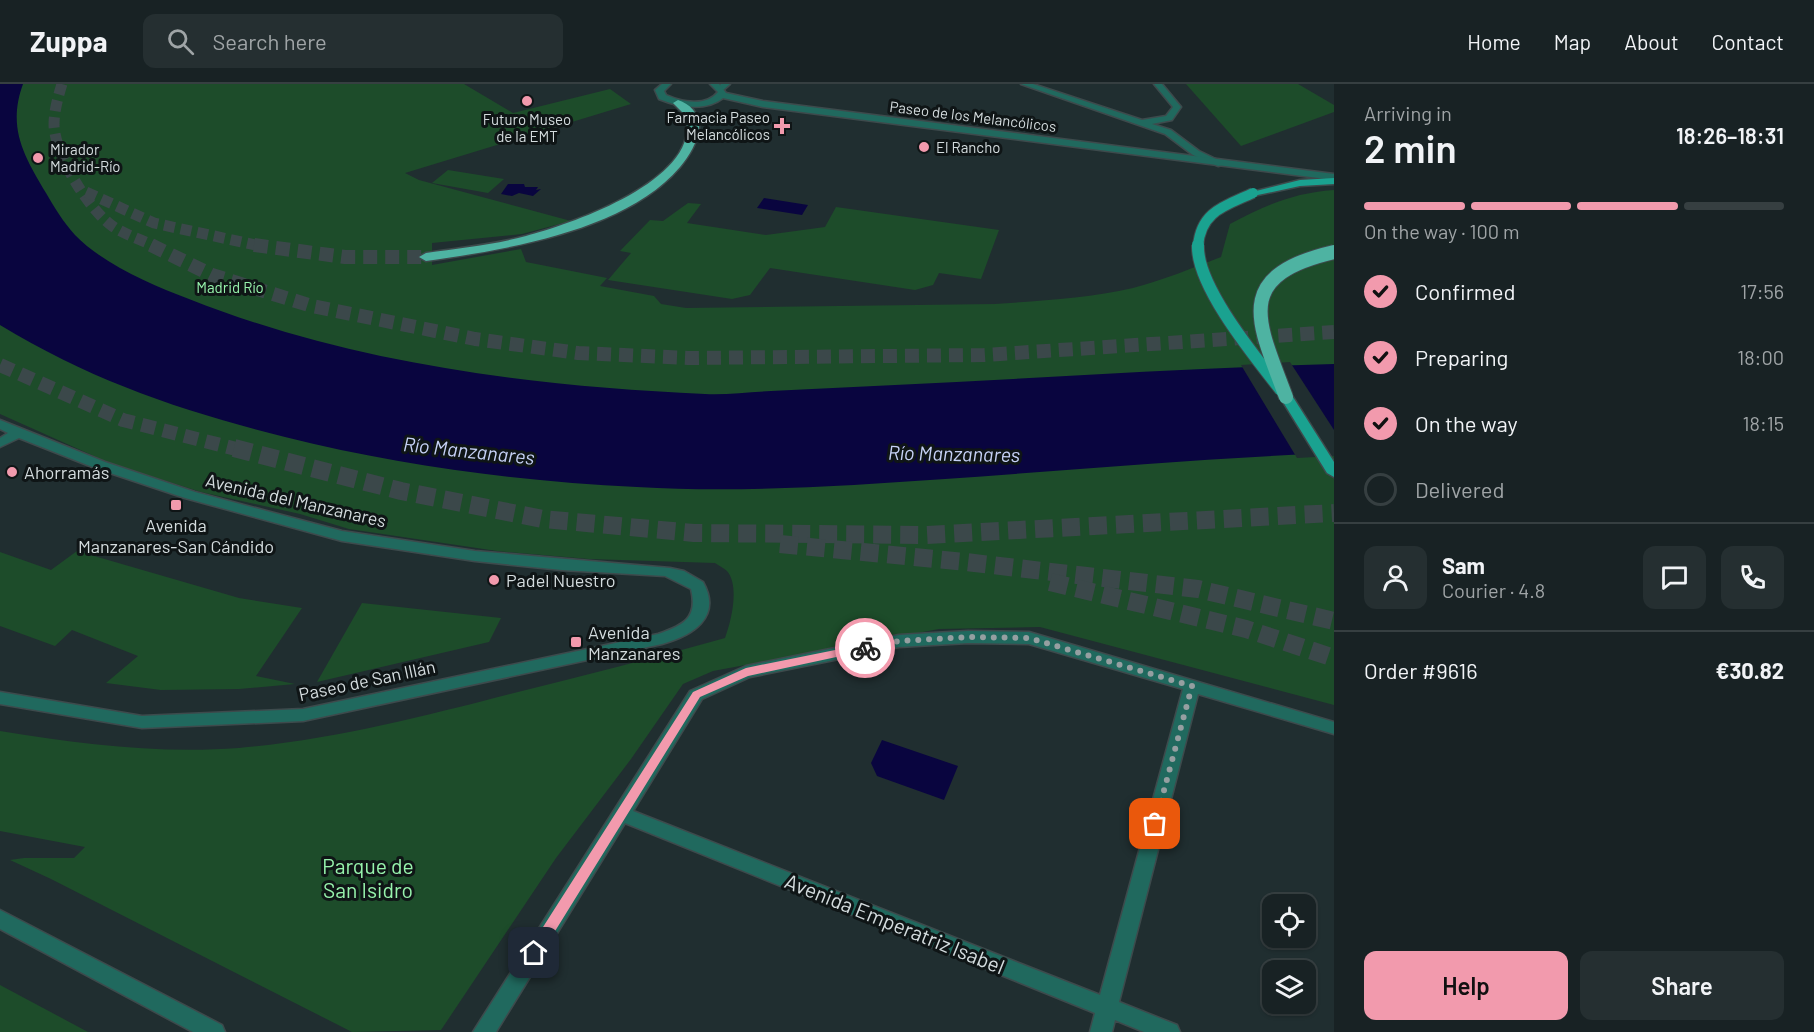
<!DOCTYPE html>
<html lang="en">
<head>
<meta charset="utf-8">
<style>
  body { margin:0; font-family:Barlow,sans-serif; background:#252f31; color:#f1f3f6; height:100vh; display:flex; flex-direction:column; font-size:22px; white-space:nowrap }
  * { box-sizing:border-box; margin:0 }
  p { font-size:20px; color:#9fa4a6 }
  .icon { flex:none; width:33px; height:33px; fill:none; stroke:currentColor; stroke-width:2; stroke-linecap:round; stroke-linejoin:round }
  .map { position:relative; flex:1; overflow:hidden }
  .side { display:flex; flex-direction:column; background:#182224; width:480px }
  .side>* { flex:none }
  .controls { position:absolute; left:1262px; top:810px; display:grid; gap:12px }
  .controls a { display:grid; place-items:center; width:54px; height:54px; border-radius:12px; background:#182224; box-shadow:0 2px 4px #0004,0 0 0 2px #363f41; font-size:30px }
  .pin { position:absolute; display:grid; place-items:center; width:51px; height:51px; color:#fff; margin:-26px; border-radius:12px; box-shadow:0 3px 9px #0006 }
  .courier { position:absolute; display:grid; place-items:center; width:60px; height:60px; margin:-30px; border:4px solid #f29aad; border-radius:50%; background:#fff; color:#222; box-shadow:0 2px 8px #0007 }
  .head em { font-style:normal; font-weight:600 }
  .head div { display:flex; flex-direction:column-reverse }
  .head { display:flex; align-items:center; justify-content:space-between; height:102px; padding:0 30px }
  h1 { font-size:39px; font-weight:600; line-height:45px }
  .bar { display:grid; grid-template-columns:repeat(4,1fr); gap:9px 6px; align-content:center; height:72px; padding:0 30px }
  .bar i { height:8px; border-radius:4px; background:#363f41 }
  .bar .current { background:#f29aad }
  .bar p { grid-column:span 4 }
  .line { display:flex; align-items:center; gap:15px; padding:0 30px; border-top:2px solid #363f41 }
  .line div { flex:1 }
  .round { display:grid; place-items:center; flex:none; width:63px; height:63px; border-radius:12px; background:#252f31 }
  ol { padding:0 30px; list-style:none }
  li { display:flex; align-items:center; gap:18px; height:66px }
  li p { margin-inline-start:auto }
  li .icon { padding:6px; border-radius:50%; background:#f29aad; color:#111; stroke-width:4 }
  li:last-child { color:#9fa4a6 }
  li i { width:33px; height:33px; border:3px solid #363f41; border-radius:50% }
  .primary-button { display:flex; gap:12px; margin-top:auto; padding:12px 30px }
  .primary-button a { flex:1; height:69px; border-radius:12px; background:#f29aad; color:#111; font-size:24px; font-weight:600; line-height:69px; text-align:center }
  .primary-button a+a { background:#252f31; color:#f1f3f6 }
  header { display:flex; align-items:center; gap:36px; box-sizing:border-box; height:84px; padding:0 30px; background:#182224; border-bottom:2px solid #363f41 }
  header strong { font-size:28px }
  nav { display:flex; gap:33px; margin-inline-start:auto; font-size:21px }
  .search { width:420px; height:54px; background:#252f31; display:flex; align-items:center; gap:15px; box-sizing:border-box; padding:0 21px; border-radius:12px; color:#9fa4a6; font-size:22px }
  main { display:flex; flex:1; min-height:0 }
  .map>svg:first-child { display:block }
  .green { fill:#1d4c2a }
  .water { fill:#09053f }
  .pier { fill:#202e30 }
  .lines { fill:none; stroke-linecap:round; stroke-linejoin:round }
  .motorway-tunnel-far2 { stroke:#3b484a; stroke-width:11; stroke-dasharray:11 6; stroke-linecap:butt }
  .motorway-tunnel-far1 { stroke:#3b484a; stroke-width:14; stroke-dasharray:14 8; stroke-linecap:butt }
  .motorway-tunnel { stroke:#3b484a; stroke-width:18; stroke-dasharray:18 9; stroke-linecap:butt }
  .minor-casing { stroke:#3d4a4c; stroke-width:3 }
  .tertiary-casing { stroke:#3d4a4c; stroke-width:3 }
  .primary-casing { stroke:#3d4a4c; stroke-width:3 }
  .motorway-casing { stroke:#3d4a4c; stroke-width:3 }
  .minor { fill:#20695e; fill-rule:evenodd }
  .tertiary { fill:#20695e; fill-rule:evenodd }
  .primary { fill:#1aa290; fill-rule:evenodd }
  .motorway { fill:#4eb3a2; fill-rule:evenodd }
  .primary-bridge-far1-casing { stroke:#3d4a4c; stroke-width:12; stroke-linecap:butt }
  .primary-bridge-casing { stroke:#3d4a4c; stroke-width:14; stroke-linecap:butt }
  .motorway-bridge-casing { stroke:#3d4a4c; stroke-width:16; stroke-linecap:butt }
  .primary-bridge-far1 { stroke:#1aa290; stroke-width:10 }
  .primary-bridge { stroke:#1aa290; stroke-width:12 }
  .motorway-bridge { stroke:#4eb3a2; stroke-width:14 }
  .route { fill:#f29aad }
  .done { stroke:#959fa1; stroke-width:6; stroke-dasharray:0 10.8 }
  .poi-dot { fill:#f29aad; stroke:#0f1516; stroke-width:2 }
  .labels { text-anchor:middle; dominant-baseline:central; stroke-width:6; stroke-linejoin:round; paint-order:stroke }
  .far-street-label { font-size:15px; fill:#d4dcde; stroke:#0f1516 }
  .far-poi-label { font-size:15px; fill:#d4dcde; stroke:#0f1516; text-anchor:start }
  .far-park-label { font-size:15px; fill:#97f3ac; stroke:#0f1516 }
  .poi-label { font-size:18px; fill:#d4dcde; stroke:#0f1516; text-anchor:start }
  .street-label { font-size:18px; fill:#d4dcde; stroke:#0f1516 }
  .water-label { font-size:20px; font-style:italic; fill:#c6d1f6; stroke:#0f1516 }
  .near-park-label { font-size:21px; fill:#97f3ac; stroke:#0f1516 }
  .near-street-label { font-size:21px; fill:#d4dcde; stroke:#0f1516 }
</style>
</head>
<body>
<header>
<strong>Zuppa</strong>
<div class="search"><svg class="icon" aria-label="search" viewBox="0 0 24 24"><circle cx="10" cy="10" r="6"/><path d="M15 15l6 6"/></svg>Search here</div>
<nav><a>Home</a><a>Map</a><a>About</a><a>Contact</a></nav>
</header>
<main>
<div class="map">
<svg width="1334" height="948" viewBox="0 0 1334 948">
  <rect width="100%" height="100%" fill="#202e30"/>
  <!-- green -->
  <g class="green">
    <path d="M0,0H464L513,29L610,5L631,20L405,89L419,96L571,137L522,150L432,159V181L521,165L526,178L607,194L600,202L654,212L661,220L686,224L995,220C1040,217 1089,214 1133,204C1164,196 1192,184 1221,173L1230,140C1266,121 1293,109 1334,106V621L1040,543L939,545L713,587L683,600L631,675L556,774L441,946L352,948L51,795L10,776L24,774H74L85,763L0,747V647C79,660 159,670 239,664C331,656 421,633 510,610C582,592 654,574 725,554C731,538 740,502 727,487C724,484 719,482 715,479L589,475L497,467L349,445L300,430L201,408L147,391L105,377L0,330Z"/>
    <path d="M1186,0H1298L1334,21V28L1241,62Z"/>
    <path d="M448,86L504,95L488,109L432,99Z"/>
    <path d="M688,119L701,120L687,139L766,151L825,143L836,123L999,146L981,195L939,189L933,201L915,206L770,184L750,211L732,215L608,196L631,169L620,167L650,136L663,137Z"/>
    <path d="M77,467L239,514L302,524L256,592L295,600L239,605L161,606L106,599L138,572L72,546L55,562L0,542V468L51,486Z"/>
    <path d="M362,519L501,534L489,558L317,598Z"/>
    <path d="M0,901L88,948H0Z"/>
  </g>
  <!-- water -->
  <g class="water">
    <path d="M0,0H23C7,44 24,72 46,109C54,123 64,139 75,151C103,180 152,201 189,215C353,280 530,302 705,310C727,311 749,308 771,307C812,305 854,303 895,301C1042,294 1188,284 1334,280V369C1204,374 1074,386 945,395C843,402 739,409 637,403C518,397 401,382 285,353C182,327 92,297 0,241Z"/>
    <path d="M508,100H524L525,103H538L536,106L541,105L533,112L519,109L512,112L501,110Z"/>
    <path d="M764,114L808,121L802,131L757,124Z"/>
    <path d="M882,656L958,682L944,716L877,692L871,679Z"/>
  </g>
  <!-- pier -->
  <path class="pier" d="M1290,278L1334,346V372L1297,374L1241,281Z"/>
  <g class="lines">
    <!-- motorway-tunnel-far2 -->
    <g class="motorway-tunnel-far2">
      <path d="M62,0C58,13 54,27 54,41C55,71 88,124 111,141C123,150 140,155 154,162"/>
      <path d="M86,108L154,139L260,162"/>
    </g>
    <!-- motorway-tunnel-far1 -->
    <g class="motorway-tunnel-far1">
      <path d="M151,161L212,191L312,222L475,255L578,269L688,274L984,271L1334,248"/>
      <path d="M254,161L345,173H426"/>
      <path d="M0,281L123,336L240,366"/>
    </g>
    <!-- motorway-tunnel -->
    <g class="motorway-tunnel">
      <path d="M234,364L401,407L543,435L694,449L926,451L1334,429"/>
      <path d="M780,460L966,478L1198,505L1334,537"/>
      <path d="M1050,498L1246,545L1334,574"/>
    </g>
    <defs>
      <g id="minor">
        <path d="M721,0H730L722,7L718,4Z"/>
        <path d="M1021,0H1033L1142,36L1166,32L1173,23L1154,0H1162L1181,23L1172,36L1152,40L1171,46L1199,67L1226,80L1218,82L1193,71L1165,50Z"/>
        <path d="M0,336L105,378L195,408L342,447L475,467L670,484L684,487L703,498C723,534 691,552 662,560L303,637L142,644L0,620V608L142,632L303,625L658,550C684,541 698,534 691,505L665,492L562,486L475,477L342,457L185,414L95,384L19,354L0,363V354L8,349L0,345Z"/>
        <path d="M968,547L1029,548L1334,638V650L1198,610L1119,918L1177,941L1180,948H1144L1115,936L1112,948H1090L1095,929L625,739L496,948H473L690,607L746,582L899,551ZM968,559L1029,560L1183,605L1100,911L633,727L702,615L750,593L899,563Z"/>
      </g>
      <g id="tertiary">
        <path d="M662,0H671L664,7L666,11C682,18 706,23 718,8L710,0H719L726,9L763,17L1334,90V96L763,23L723,14C705,28 679,23 659,15L655,6Z"/>
        <path d="M0,826L222,941L225,948H193L0,845Z"/>
      </g>
      <g id="primary">
        <path d="M1334,94V100L1300,102L1253,112L1248,109L1300,96Z"/>
        <path d="M1286,309L1291,310L1334,378V393L1327,389L1280,313Z"/>
      </g>
      <path id="motorway" d="M678,16C690,20 699,29 699,43C698,58 689,72 680,83C626,147 504,166 426,177L419,173L426,169C459,164 493,161 526,152C571,140 702,96 686,32L673,19Z"/>
    </defs>
    <!-- minor casing -->
    <use href="#minor" class="minor-casing"/>
    <!-- tertiary casing -->
    <use href="#tertiary" class="tertiary-casing"/>
    <!-- primary casing -->
    <use href="#primary" class="primary-casing"/>
    <!-- motorway casing -->
    <use href="#motorway" class="motorway-casing"/>
    <!-- minor -->
    <use href="#minor" class="minor"/>
    <!-- tertiary -->
    <use href="#tertiary" class="tertiary"/>
    <!-- primary -->
    <use href="#primary" class="primary"/>
    <!-- motorway -->
    <use href="#motorway" class="motorway"/>
    <defs>
      <path id="primary-bridge-far1" d="M1198,162C1201,127 1225,122 1253,109"/>
      <path id="primary-bridge" d="M1198,161C1196,202 1256,274 1281,306"/>
      <path id="motorway-bridge" d="M1286,313C1258,238 1231,192 1334,168"/>
    </defs>
    <!-- primary-bridge-far1 casing -->
    <use href="#primary-bridge-far1" class="primary-bridge-far1-casing"/>
    <!-- primary-bridge casing -->
    <use href="#primary-bridge" class="primary-bridge-casing"/>
    <!-- motorway-bridge casing -->
    <use href="#motorway-bridge" class="motorway-bridge-casing"/>
    <!-- primary-bridge-far1 -->
    <use href="#primary-bridge-far1" class="primary-bridge-far1"/>
    <!-- primary-bridge -->
    <use href="#primary-bridge" class="primary-bridge"/>
    <!-- motorway-bridge -->
    <use href="#motorway-bridge" class="motorway-bridge"/>
  </g>
  <!-- route -->
  <path class="route" d="M865,560L869,561V566L748,592L700,613L539,873H529L527,869L529,865L693,608L746,584Z"/>
  <g class="lines">
    <!-- done -->
    <path class="done" d="M865,564L899,557L968,553L1029,554L1192,602L1155,740"/>
  </g>
  <!-- markers -->
  <g class="poi-dot">
    <circle cx="527" cy="17" r="6"/>
    <path d="M779 33h6v6h6v6h-6v6h-6v-6h-6v-6h6z"/>
    <circle cx="924" cy="63" r="6"/>
    <circle cx="38" cy="74" r="6"/>
    <circle cx="12" cy="388" r="6"/>
    <rect x="170" y="415" width="12" height="12" rx="3"/>
    <circle cx="494" cy="496" r="6"/>
    <rect x="570" y="552" width="12" height="12" rx="3"/>
  </g>
  <g class="labels">
    <!-- far-street labels -->
    <g class="far-street-label">
      <text transform="translate(973 32) rotate(7)">Paseo de los Melancólicos</text>
    </g>
    <!-- far-poi labels -->
    <g class="far-poi-label">
      <text x="770" y="33" text-anchor="end">Farmacia Paseo<tspan x="770" dy="17">Melancólicos</tspan></text>
      <text x="527" y="35" text-anchor="middle">Futuro Museo<tspan x="527" dy="17">de la EMT</tspan></text>
      <text x="936" y="63">El Rancho</text>
      <text x="50" y="65">Mirador<tspan x="50" dy="17">Madrid-Río</tspan></text>
    </g>
    <!-- far-park labels -->
    <g class="far-park-label">
      <text x="230" y="203">Madrid Río</text>
    </g>
    <!-- poi labels -->
    <g class="poi-label">
      <text x="24" y="388">Ahorramás</text>
      <text x="176" y="441" text-anchor="middle">Avenida<tspan x="176" dy="21">Manzanares-San Cándido</tspan></text>
      <text x="506" y="496">Padel Nuestro</text>
      <text x="588" y="548">Avenida<tspan x="588" dy="21">Manzanares</tspan></text>
    </g>
    <!-- street labels -->
    <g class="street-label">
      <text transform="translate(296 416) rotate(13)">Avenida del Manzanares</text>
      <text transform="translate(367 596) rotate(-12)">Paseo de San Illán</text>
    </g>
    <!-- water labels -->
    <g class="water-label">
      <text transform="translate(469 366) rotate(6)">Río Manzanares</text>
      <text transform="translate(954 369) rotate(1)">Río Manzanares</text>
    </g>
    <!-- near-park labels -->
    <g class="near-park-label">
      <text x="368" y="781">Parque de<tspan x="368" dy="24">San Isidro</tspan></text>
    </g>
    <!-- near-street labels -->
    <g class="near-street-label">
      <text transform="translate(895 839) rotate(22)">Avenida Emperatriz Isabel</text>
    </g>
  </g>
</svg>
<div class="controls">
<a><svg class="icon" aria-label="locate" viewBox="0 0 24 24"><circle cx="12" cy="12" r="6"/><path d="M12 2v4M12 18v4M2 12h4M18 12h4"/></svg></a>
<a><svg class="icon" aria-label="layers" viewBox="0 0 24 24"><path d="M12 4l9 5-9 5-9-5zM3 14l9 5 9-5"/></svg></a>
</div>
<div class="pin" style="left:1155px;top:740px;background:#ea580c"><svg class="icon" aria-label="bag" viewBox="0 0 24 24"><path d="M5 8h14l-1 12H6zM9 8a3 3 0 0 1 6 0"/></svg></div>
<div class="pin" style="left:534px;top:869px;background:#1f2937"><svg class="icon" aria-label="home" viewBox="0 0 24 24"><path d="M3 11l9-7 9 7M6 9v11h12V9"/></svg></div>
<div class="courier" style="left:865px;top:564px"><svg class="icon" aria-label="bike" viewBox="0 0 24 24"><circle cx="6" cy="16" r="4"/><circle cx="18" cy="16" r="4"/><path d="M6 16l4-8h5l3 8M10 8l3 8H6M13 5h3"/></svg></div>
</div>
<section class="side">
<div class="head"><div><h1>2 min</h1><p>Arriving in</p></div><em>18:26–18:31</em></div>
<div class="bar"><i class="current"></i><i class="current"></i><i class="current"></i><i></i><p>On the way · 100 m</p></div>
<ol>
<li><svg class="icon" aria-label="check" viewBox="0 0 24 24"><path d="M5 12l5 5 9-10"/></svg>Confirmed<p>17:56</p></li>
<li><svg class="icon" aria-label="check" viewBox="0 0 24 24"><path d="M5 12l5 5 9-10"/></svg>Preparing<p>18:00</p></li>
<li><svg class="icon" aria-label="check" viewBox="0 0 24 24"><path d="M5 12l5 5 9-10"/></svg>On the way<p>18:15</p></li>
<li><i></i>Delivered</li>
</ol>
<div class="line" style="height:108px"><a class="round"><svg class="icon" aria-label="person" viewBox="0 0 24 24"><circle cx="12" cy="8" r="4"/><path d="M4 21q1-7 8-7t8 7"/></svg></a><div><b>Sam</b><p>Courier · 4.8</p></div><a class="round"><svg class="icon" aria-label="chat" viewBox="0 0 24 24"><path d="M4 5h16v11H9l-5 4z"/></svg></a><a class="round"><svg class="icon" aria-label="phone" viewBox="0 0 24 24"><path d="M5 4h4l2 5-3 2q2 4 5 5l2-3 5 2v4C11 20 4 13 5 4z"/></svg></a></div>
<div class="line" style="height:78px"><div>Order #9616</div><b>€30.82</b></div>
<div class="primary-button"><a>Help</a><a>Share</a></div>
</section>
</main>
</body>
</html>
